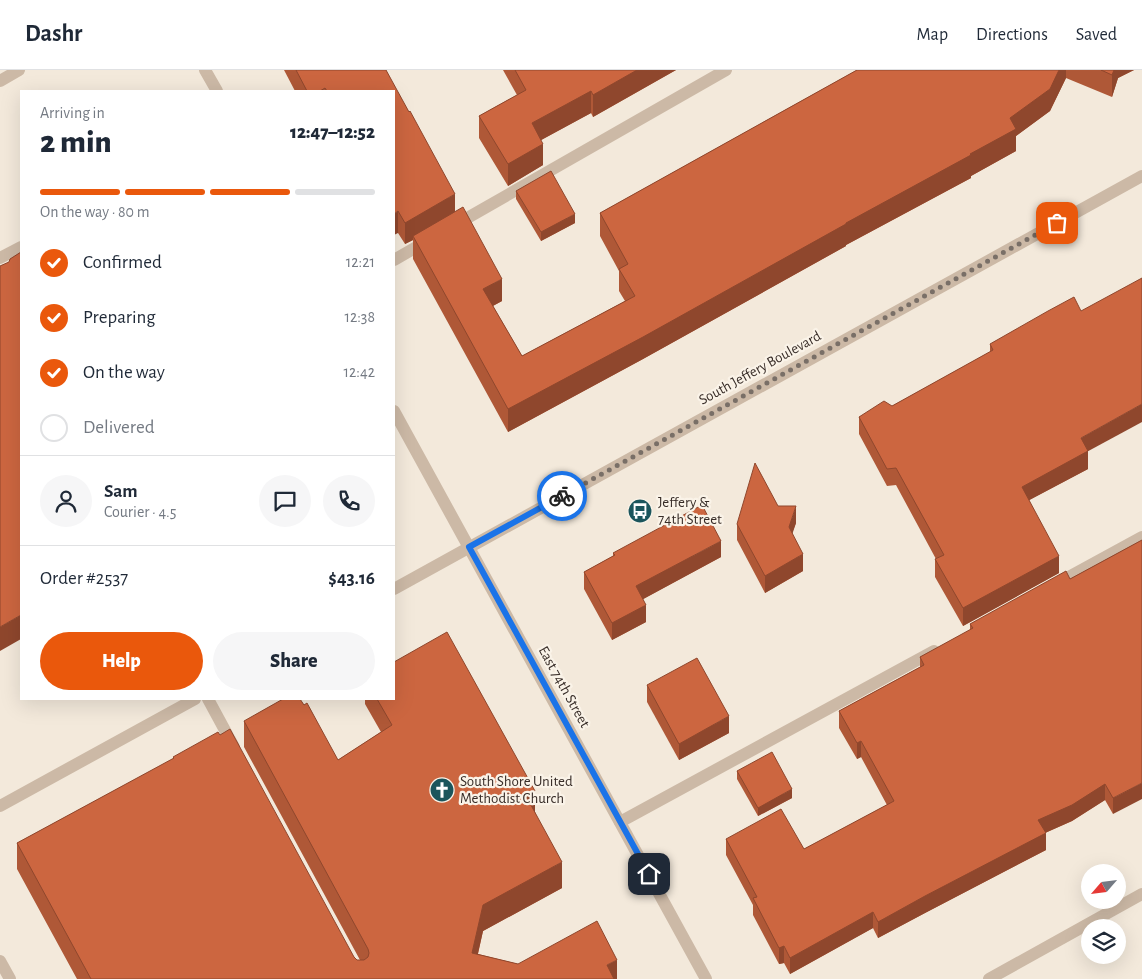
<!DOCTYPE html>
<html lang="en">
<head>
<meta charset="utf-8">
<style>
  body { margin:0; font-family:"Alegreya Sans",sans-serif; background:#f6f6f7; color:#1f2937; height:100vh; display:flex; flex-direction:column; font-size:19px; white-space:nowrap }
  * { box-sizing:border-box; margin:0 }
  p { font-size:16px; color:#747a83 }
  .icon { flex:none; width:28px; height:28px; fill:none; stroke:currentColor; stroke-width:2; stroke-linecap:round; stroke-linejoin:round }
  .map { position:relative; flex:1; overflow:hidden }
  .side { position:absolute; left:20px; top:20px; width:375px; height:610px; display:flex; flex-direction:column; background:#fff; border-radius:0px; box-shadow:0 5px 20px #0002 }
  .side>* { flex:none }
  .needle { width:32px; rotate:242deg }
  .fabs { position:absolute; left:1081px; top:794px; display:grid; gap:10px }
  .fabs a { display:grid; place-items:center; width:45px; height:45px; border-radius:50%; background:#fff; box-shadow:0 5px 20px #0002; font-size:25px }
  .pin { position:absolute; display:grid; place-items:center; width:42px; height:42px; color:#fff; margin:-21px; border-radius:10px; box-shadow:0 2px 8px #0006 }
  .courier { position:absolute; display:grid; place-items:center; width:50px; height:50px; margin:-25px; border:4px solid #1a73e8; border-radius:50%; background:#fff; color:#222; box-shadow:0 1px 6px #0007 }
  .overview em { font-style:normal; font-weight:800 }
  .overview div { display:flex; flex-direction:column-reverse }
  .overview { display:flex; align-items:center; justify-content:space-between; height:85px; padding:0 20px }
  h1 { font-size:32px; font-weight:800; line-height:38px }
  .bar { display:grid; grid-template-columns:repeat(4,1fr); gap:8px 5px; align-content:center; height:60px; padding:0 20px }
  .bar i { height:6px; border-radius:4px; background:#e0e1e3 }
  .bar .active { background:#ea580c }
  .bar p { grid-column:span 4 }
  .line { display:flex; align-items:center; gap:12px; padding:0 20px; border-top:1px solid #e0e1e3 }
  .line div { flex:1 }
  .round { display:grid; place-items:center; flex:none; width:52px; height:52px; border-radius:26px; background:#f6f6f7 }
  ol { padding:0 20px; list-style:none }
  li { display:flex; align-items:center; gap:15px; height:55px }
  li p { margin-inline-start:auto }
  li .icon { padding:5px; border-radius:50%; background:#ea580c; color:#fff; stroke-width:4 }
  li:last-child { color:#747a83 }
  li i { width:28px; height:28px; border:2px solid #e0e1e3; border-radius:50% }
  .primary-button { display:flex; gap:10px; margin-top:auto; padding:10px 20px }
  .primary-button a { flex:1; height:58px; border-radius:30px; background:#ea580c; color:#fff; font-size:20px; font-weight:800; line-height:58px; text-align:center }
  .primary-button a+a { background:#f6f6f7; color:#1f2937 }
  header { display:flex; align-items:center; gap:30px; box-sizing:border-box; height:70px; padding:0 25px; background:#fff; border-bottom:1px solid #e0e1e3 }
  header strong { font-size:24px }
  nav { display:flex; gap:28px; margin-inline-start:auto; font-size:18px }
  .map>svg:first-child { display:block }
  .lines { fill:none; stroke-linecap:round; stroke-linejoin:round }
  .service { stroke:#ccb9a6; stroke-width:12 }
  .minor { stroke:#ccb9a6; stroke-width:12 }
  .tertiary { stroke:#ccb9a6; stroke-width:12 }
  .wall { fill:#af5837 }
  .shaded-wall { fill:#8f472d }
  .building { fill:#cc6640; stroke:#8f472d }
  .done { stroke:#796f67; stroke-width:5; stroke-dasharray:0 9 }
  .route { stroke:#1a73e8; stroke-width:6 }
  .labels { text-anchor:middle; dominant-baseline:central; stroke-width:4.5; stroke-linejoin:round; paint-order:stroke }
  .street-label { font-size:15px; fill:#382d28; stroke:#faf3e8 }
  .poi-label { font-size:15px; fill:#382d28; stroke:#faf3e8; text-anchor:start }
</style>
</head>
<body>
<header>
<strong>Dashr</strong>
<nav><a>Map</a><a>Directions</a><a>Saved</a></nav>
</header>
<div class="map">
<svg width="1142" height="909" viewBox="0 0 1142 909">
  <rect width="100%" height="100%" fill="#f3e9db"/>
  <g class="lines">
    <!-- service -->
    <g class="service">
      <path d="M455,155L726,0"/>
      <path d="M0,188L21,177"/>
      <path d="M394,190L427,171"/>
      <path d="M1054,515L1142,467"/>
      <path d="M208,629L234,677"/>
      <path d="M620,752L934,581"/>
    </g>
    <!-- minor -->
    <g class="minor">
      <path d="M205,0L217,21"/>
      <path d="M0,11L19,0"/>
      <path d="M394,341L706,909"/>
      <path d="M0,891L10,909"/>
      <path d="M989,909L1142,824"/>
    </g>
    <!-- tertiary -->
    <g class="tertiary">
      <path d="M394,519L1142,106"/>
      <path d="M0,736L195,629"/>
    </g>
  </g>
  <!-- wall -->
  <g class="wall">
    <path d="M284,0H386L455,142L502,231L493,236L522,286L625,231L619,221V201L600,166V143L857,0H1134L1118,8L1112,27L1066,8L1050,41L1016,66V81L971,106V108L846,175V176L643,289L508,362L413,189V170L405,174L398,163L394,21H295Z"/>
    <path d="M503,0H676L593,47L591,43L541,70L543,95L508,116L479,68V46L517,25Z"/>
    <path d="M516,121L575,153L541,171L516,129Z"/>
    <path d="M990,274L1088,381V399L1029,430L1059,503L963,556L935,507V489H936L896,415L887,416L859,364V347L892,336L990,282Z"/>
    <path d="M778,436L796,453L792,463L803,501L765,523L737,470V454Z"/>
    <path d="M1142,470L1113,744L1105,730L1072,751L1045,763L1046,780L925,843L878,868L873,858L790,904L784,893L779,894L753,845V835L726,785V769L804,779L887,735L861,687L857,689L839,658V641L920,597V587L970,560V554L1070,509Z"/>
    <path d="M613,483L721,487L643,529L646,552L612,570L584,519V502L613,486Z"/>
    <path d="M647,615L729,663L679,690L647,632Z"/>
    <path d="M365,629H394L535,742L562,818L483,861L478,884L518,894L617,909H77L17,799V773L173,689V687L354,887L357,890H360L244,677V651L338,690L381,662L365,634Z"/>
    <path d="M737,701L792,728L758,746L737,709Z"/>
  </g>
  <!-- shaded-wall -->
  <g class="shaded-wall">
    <path d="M637,0H676L593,47V25Z"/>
    <path d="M1059,0H1066V8L1050,41L1016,66V81L971,106V108L846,175V176L643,289L508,362V339L970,84L1010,48Z"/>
    <path d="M1114,0H1134L1118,8L1112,27V5Z"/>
    <path d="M591,21V43L532,75V53Z"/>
    <path d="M543,74V95L508,116V94Z"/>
    <path d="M455,124V146L413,166V170L405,174V153Z"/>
    <path d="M398,141V163L394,165V144Z"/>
    <path d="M575,144V153L541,171V162Z"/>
    <path d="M502,209V231L483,241V219Z"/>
    <path d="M1142,334V352L1081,385V368Z"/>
    <path d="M1088,381V399L1022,434V417Z"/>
    <path d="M796,436V453L789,474V457Z"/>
    <path d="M721,471V487L636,533V516Z"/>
    <path d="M803,484V501L765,523V506Z"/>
    <path d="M1059,486V503L963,556V538Z"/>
    <path d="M646,535V552L612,570V553Z"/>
    <path d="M21,545V569L0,581V557Z"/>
    <path d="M729,646V663L679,690V674Z"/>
    <path d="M861,671V687L857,689V673Z"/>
    <path d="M1142,713V729L1113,744V728Z"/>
    <path d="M1105,714V730L1072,751L1038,766V750Z"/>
    <path d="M792,719V728L758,746V738Z"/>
    <path d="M535,721V748L526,726Z"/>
    <path d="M1046,763V780L925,843L878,868V852L925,826Z"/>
    <path d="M562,792V818L483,861L472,909V883L483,835Z"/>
    <path d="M873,842V858L790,904V888Z"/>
    <path d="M784,876V893L779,894V878Z"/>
    <path d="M617,890V909H607V895Z"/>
  </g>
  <!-- building -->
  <g class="building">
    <path d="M296,0H386L409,42L410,41L455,124L405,153L398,141L394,144V21H327L325,18L320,21H307Z"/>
    <path d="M515,0H637L593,25L591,21L532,53L543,74L508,94L479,46L526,20Z"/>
    <path d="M857,0H1059L1050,19L1010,48L1016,59L970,84L971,85L846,153V154L643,267L508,339L413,166L463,137L502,209L483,219L522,286L635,226L619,199L628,194L600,143Z"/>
    <path d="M1101,0H1114L1112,5Z"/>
    <path d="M551,101L575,144L541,162L516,121Z"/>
    <path d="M21,182V545L0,557V196L9,192L10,189Z"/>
    <path d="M1142,208V334L1081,368L1088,381L1022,417L1059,486L963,538L935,489L944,485L896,398L887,399L859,347L884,331L892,336L993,280L990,274L1048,241L1074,227L1081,241Z"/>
    <path d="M755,393L778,436H796L789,457L803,484L765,506L737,454Z"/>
    <path d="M702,435L721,471L636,516L646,535L612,553L584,502L615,485L613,483Z"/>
    <path d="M1142,470V713L1113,728L1105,714L1072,735L1038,750L1046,763L925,826L878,852L873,842L790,888L784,876L779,878L753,828L757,827L726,769L781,739L804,779L894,731L861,671L857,673L839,641L924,595L920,587L973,558L970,554L1066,501L1070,509Z"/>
    <path d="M447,562L535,721L526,726L562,792L483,835L472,883L518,894L597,851L617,890L607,895L614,909H91L17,773L174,688L173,687L218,662L220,665L230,659L354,887L357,890H364L368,887L369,883L368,879L244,651L283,629H300L304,635L307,633L338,690L392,655L377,629H394V592Z"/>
    <path d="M697,588L729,646L679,674L647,615Z"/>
    <path d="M772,682L792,719L758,738L737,701Z"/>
  </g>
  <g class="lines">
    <!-- done -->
    <path class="done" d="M562,426L1057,153"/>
    <!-- route -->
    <path class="route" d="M562,426L469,477L649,804"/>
  </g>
  <!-- icons -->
  <defs>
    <symbol id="bus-disc" viewBox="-11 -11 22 22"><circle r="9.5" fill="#1b555c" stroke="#faf3e8"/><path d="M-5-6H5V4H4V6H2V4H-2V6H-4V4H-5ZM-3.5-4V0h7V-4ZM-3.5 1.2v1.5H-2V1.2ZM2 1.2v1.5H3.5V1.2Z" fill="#fff"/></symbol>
    <symbol id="church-disc" viewBox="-11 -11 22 22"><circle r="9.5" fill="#1b555c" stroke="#faf3e8"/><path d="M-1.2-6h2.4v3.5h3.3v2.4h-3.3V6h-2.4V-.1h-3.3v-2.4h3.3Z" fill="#fff"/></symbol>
  </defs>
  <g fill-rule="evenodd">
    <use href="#bus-disc" x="626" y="427" width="28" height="28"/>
    <use href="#church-disc" x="428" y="706" width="28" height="28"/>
  </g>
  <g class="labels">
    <!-- street labels -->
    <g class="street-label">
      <text transform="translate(760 298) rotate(-29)">South Jeffery Boulevard</text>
      <text transform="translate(564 617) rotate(61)">East 74th Street</text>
    </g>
    <!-- poi labels -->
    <g class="poi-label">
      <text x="658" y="432">Jeffery &amp;<tspan x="658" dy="17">74th Street</tspan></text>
      <text x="460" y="711">South Shore United<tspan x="460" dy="17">Methodist Church</tspan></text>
    </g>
  </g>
</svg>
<div class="fabs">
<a><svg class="needle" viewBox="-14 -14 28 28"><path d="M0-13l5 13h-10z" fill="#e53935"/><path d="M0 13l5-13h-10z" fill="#747a83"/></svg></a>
<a><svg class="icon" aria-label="layers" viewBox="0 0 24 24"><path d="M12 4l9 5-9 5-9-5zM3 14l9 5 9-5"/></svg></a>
</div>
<div class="pin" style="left:1057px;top:153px;background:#ea580c"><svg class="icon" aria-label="bag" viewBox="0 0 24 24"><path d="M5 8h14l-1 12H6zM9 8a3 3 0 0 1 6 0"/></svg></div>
<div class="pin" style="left:649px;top:804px;background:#1f2937"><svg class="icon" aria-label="home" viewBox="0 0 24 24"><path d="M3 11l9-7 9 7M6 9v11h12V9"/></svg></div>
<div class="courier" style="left:562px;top:426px"><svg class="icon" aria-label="bike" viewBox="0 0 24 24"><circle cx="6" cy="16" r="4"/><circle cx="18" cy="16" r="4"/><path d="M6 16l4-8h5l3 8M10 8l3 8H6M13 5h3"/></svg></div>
<section class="side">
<div class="overview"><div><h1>2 min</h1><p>Arriving in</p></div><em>12:47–12:52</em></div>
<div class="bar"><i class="active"></i><i class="active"></i><i class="active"></i><i></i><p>On the way · 80 m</p></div>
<ol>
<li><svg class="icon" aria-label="check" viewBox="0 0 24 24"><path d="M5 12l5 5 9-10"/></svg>Confirmed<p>12:21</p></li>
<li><svg class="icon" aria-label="check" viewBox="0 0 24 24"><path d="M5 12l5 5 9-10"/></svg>Preparing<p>12:38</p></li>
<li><svg class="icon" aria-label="check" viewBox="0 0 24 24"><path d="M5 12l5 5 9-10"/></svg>On the way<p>12:42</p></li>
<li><i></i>Delivered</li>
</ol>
<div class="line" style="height:90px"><a class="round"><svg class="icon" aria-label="person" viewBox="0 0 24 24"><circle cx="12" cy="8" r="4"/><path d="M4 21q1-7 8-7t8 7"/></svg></a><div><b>Sam</b><p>Courier · 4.5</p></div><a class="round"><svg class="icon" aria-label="chat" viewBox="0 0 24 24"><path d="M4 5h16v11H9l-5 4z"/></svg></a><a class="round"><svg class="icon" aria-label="phone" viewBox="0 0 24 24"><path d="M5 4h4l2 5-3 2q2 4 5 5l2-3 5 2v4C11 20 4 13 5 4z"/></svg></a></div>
<div class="line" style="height:65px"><div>Order #2537</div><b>$43.16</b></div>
<div class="primary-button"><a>Help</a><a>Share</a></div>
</section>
</div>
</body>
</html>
